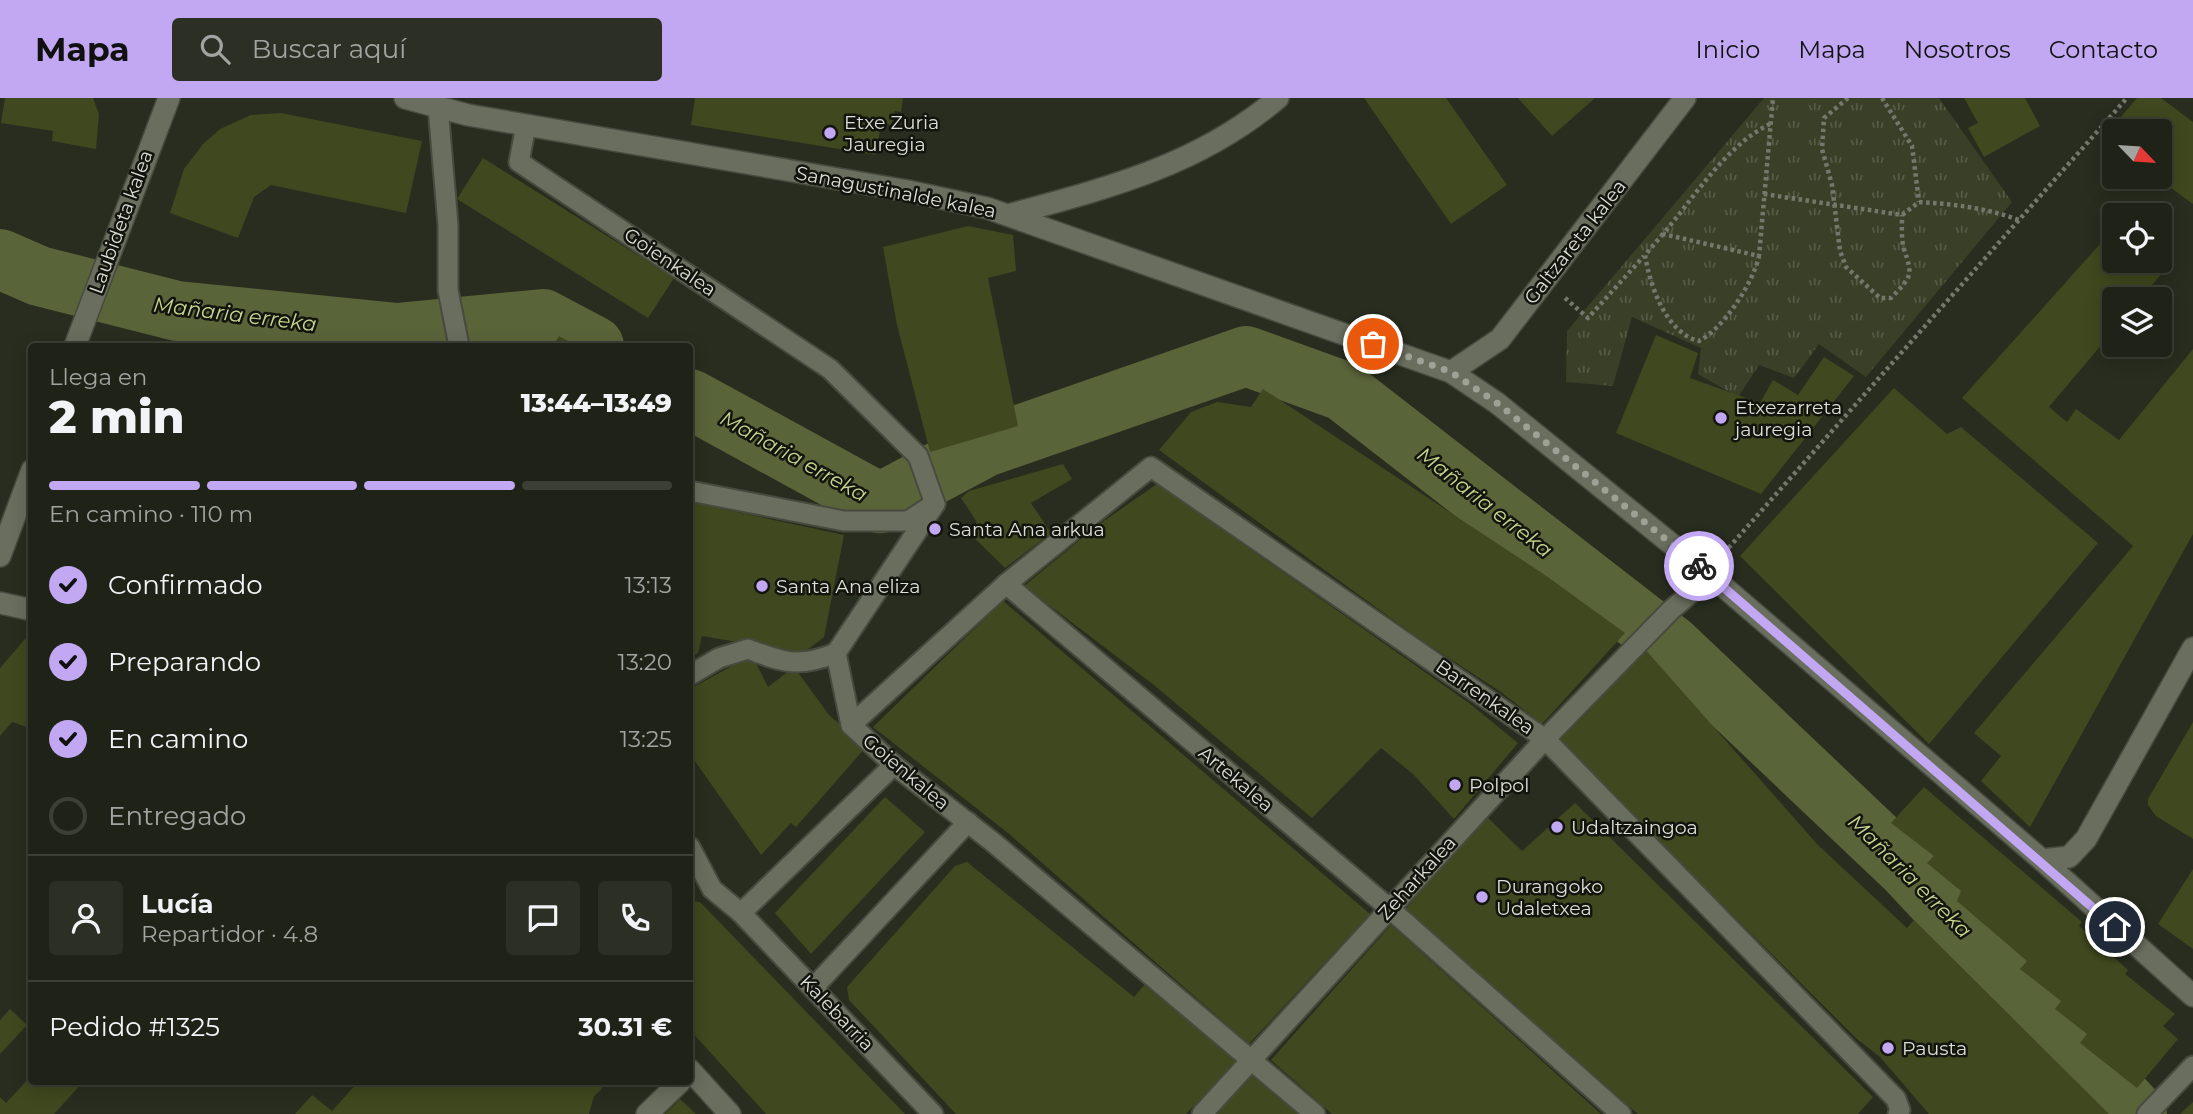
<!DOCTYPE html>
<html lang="es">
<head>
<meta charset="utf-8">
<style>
  body { margin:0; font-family:Montserrat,sans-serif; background:#2c2f24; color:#f1f3f6; height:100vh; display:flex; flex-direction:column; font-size:26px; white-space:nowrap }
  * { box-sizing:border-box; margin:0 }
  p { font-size:23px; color:#a1a4a1 }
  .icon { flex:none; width:38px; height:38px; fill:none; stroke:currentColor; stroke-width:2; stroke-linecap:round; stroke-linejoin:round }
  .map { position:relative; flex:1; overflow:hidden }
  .sheet { position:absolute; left:28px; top:245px; width:665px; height:742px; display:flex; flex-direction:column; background:#1f2217; border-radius:7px; box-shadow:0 4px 18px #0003,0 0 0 2px #3c3f36 }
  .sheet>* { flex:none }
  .needle { width:46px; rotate:115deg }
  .buttons { position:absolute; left:2102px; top:21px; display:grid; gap:14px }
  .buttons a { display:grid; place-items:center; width:70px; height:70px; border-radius:7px; background:#1f2217; box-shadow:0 4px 18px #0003,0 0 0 2px #3c3f36; font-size:35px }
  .pin { position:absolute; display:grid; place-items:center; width:60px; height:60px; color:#fff; margin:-30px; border:4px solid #fff; border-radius:50%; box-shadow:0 2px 7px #0007 }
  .courier { position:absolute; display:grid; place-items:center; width:70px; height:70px; margin:-35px; border:5px solid #c2a8f2; border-radius:50%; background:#fff; color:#222; box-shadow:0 2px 9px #0007 }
  .headline em { font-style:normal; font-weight:800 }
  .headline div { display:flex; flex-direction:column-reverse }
  .headline { display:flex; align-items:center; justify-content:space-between; height:119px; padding:0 21px }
  h1 { font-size:46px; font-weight:800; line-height:52px }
  .bar { display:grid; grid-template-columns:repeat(4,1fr); gap:10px 7px; align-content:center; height:84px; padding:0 21px }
  .bar i { height:9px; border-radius:5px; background:#3c3f36 }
  .bar .current { background:#c2a8f2 }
  .bar p { grid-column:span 4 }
  .line { display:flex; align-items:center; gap:18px; padding:0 21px; border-top:2px solid #3c3f36 }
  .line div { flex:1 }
  .round { display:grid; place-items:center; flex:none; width:74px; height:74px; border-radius:7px; background:#2c2f24 }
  ol { padding:0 21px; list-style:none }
  li { display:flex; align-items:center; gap:21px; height:77px }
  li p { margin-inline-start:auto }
  li .icon { padding:7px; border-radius:50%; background:#c2a8f2; color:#111; stroke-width:4 }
  li:last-child { color:#a1a4a1 }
  li i { width:38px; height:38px; border:4px solid #3c3f36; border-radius:50% }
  header { display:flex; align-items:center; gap:42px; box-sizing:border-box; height:98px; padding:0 35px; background:#c2a8f2; color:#111 }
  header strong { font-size:33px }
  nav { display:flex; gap:38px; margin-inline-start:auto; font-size:24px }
  .search { width:490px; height:63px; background:#2c2f24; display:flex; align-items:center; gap:18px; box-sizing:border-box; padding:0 24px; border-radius:7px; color:#a1a4a1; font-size:26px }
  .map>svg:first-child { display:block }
  .grass { fill:url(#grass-tufts) }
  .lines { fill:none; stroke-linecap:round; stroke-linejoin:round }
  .river { stroke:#5a6439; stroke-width:60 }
  .building { fill:#3f481e }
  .pedestrian-casing { stroke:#474a3e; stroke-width:23 }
  .minor-casing { stroke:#474a3e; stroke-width:24 }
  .path { stroke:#74786c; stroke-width:4.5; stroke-dasharray:3.5 3.5; stroke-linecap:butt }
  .pedestrian { stroke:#6a6e5e; stroke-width:19 }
  .minor { stroke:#6a6e5e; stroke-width:21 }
  .done { stroke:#9da196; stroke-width:7; stroke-dasharray:0 12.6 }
  .route { stroke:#c2a8f2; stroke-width:9 }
  .poi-dot { fill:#c2a8f2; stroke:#13140e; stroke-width:2.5 }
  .labels { text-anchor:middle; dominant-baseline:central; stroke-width:5; stroke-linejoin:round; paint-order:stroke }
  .poi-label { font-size:19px; fill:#dcdfd6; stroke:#13140e; text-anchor:start }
  .street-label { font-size:19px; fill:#dcdfd6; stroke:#13140e }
  .water-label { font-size:21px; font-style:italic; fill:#c3d58e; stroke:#13140e }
</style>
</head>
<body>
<header>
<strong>Mapa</strong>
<div class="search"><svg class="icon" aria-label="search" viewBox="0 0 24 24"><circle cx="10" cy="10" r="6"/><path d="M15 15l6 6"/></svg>Buscar aquí</div>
<nav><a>Inicio</a><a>Mapa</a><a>Nosotros</a><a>Contacto</a></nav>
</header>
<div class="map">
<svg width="2193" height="1016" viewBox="0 0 2193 1016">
  <defs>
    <pattern id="grass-tufts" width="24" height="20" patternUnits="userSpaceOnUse" patternTransform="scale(1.75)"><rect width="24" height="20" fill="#3a4027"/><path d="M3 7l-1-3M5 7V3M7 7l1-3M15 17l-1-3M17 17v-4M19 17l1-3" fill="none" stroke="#565b46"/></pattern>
  </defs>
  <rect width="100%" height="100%" fill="#292d1f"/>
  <!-- grass -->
  <path class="grass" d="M1764,0H1939L2012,104L1866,279L1819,246L1794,280L1759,267L1738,299L1698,276L1701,250L1632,219L1613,288L1566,284L1567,233Z"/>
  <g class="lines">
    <!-- river -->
    <g class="river">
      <path d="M0,161L39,178L177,213L397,235L543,221L594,248"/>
      <path d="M690,301L880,405L985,349L1246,258L1343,293L1672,548L1906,770L2137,1016"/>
    </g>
  </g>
  <!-- building -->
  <g class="building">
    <path d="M5,0H93L99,16L96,51L52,43L53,33L1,25Z"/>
    <path d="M695,0H903L901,14L895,13L891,27L881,25L876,57L691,27Z"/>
    <path d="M1364,0H1446L1507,87L1451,126Z"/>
    <path d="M1518,0H1595L1552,38Z"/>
    <path d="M1964,0H2025L2040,28L1984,59L1968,30L1978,25Z"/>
    <path d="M2137,0H2161L2193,24V106L2156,79H2160V33H2114V48L2103,40Z"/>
    <path d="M281,15L422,43L406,115L271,87L254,99L238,140L170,115L184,71L203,46L220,31L251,17Z"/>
    <path d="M483,60L674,180L648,220L457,101Z"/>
    <path d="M968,128L1013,137L1016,173L988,180L1018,328L930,354L897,227L883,149Z"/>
    <path d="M2109,136L2114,137V163H2150L2163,174L2140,201H2114V232L2049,309L2067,324L2076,311L2119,342L2193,251V436L2030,729L1981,683L2001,658L1974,635L2133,448L1962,300Z"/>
    <path d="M1656,237L1698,255L1690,280L1760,305L1773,282L1798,297L1824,259L1854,278L1761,396L1616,335Z"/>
    <path d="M559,238L577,248H553Z"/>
    <path d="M1894,290L1947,336L1961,329L2098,445L1929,646L1740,458Z"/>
    <path d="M1263,291L1545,477L1625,535L1542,626L1501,594L1421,542L1159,352L1191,314L1217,304L1251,309Z"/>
    <path d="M1063,366L1072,381L1031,405L1051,435L1005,470L967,433L977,424L961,400L969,393Z"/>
    <path d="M1157,386L1469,605L1518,645L1454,721L1413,676L1381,650L1312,720L1154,587L1024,488L1098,427Z"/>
    <path d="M690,404L844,437L824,539L803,555L702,538L698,555L690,559Z"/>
    <path d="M1003,503L1370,816L1249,946L1008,735L873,629Z"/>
    <path d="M32,533V631L12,624L0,638V570Z"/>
    <path d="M1643,549L1817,746L1907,830L1914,822L2109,1016H1929L1880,959L1857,941L1555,640Z"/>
    <path d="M752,557L768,589L794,569L829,617L866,649L796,729L791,725L761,757L690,656V591Z"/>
    <path d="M2193,624V741L2156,718L2148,707V701Z"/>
    <path d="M1924,689L2082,824L2079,828L2128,872L2125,876L2175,916L2163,928L2178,941L2137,990L2080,945L2087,936L2055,911L2061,903L2020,871L2027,863L1957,803L1961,793L1927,765L1934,758L1891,725Z"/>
    <path d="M885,699L925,734L811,856L775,815Z"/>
    <path d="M1575,705L1873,999L1858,1016H1638L1406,811L1484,716L1522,753Z"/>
    <path d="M967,764L1134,899L1145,886L1236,964L1186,1016H956L849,902L847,889L955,768Z"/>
    <path d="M2193,771V851L2158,826Z"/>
    <path d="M690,803L700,804L905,1016H766L690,932Z"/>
    <path d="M1391,827L1601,1016H1332L1271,962Z"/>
    <path d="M10,911L27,927L0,956V922Z"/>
    <path d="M1251,975L1299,1016H1213Z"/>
    <path d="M32,977V984H83L54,1016H0V999L6,1005Z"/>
    <path d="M358,984H604L601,992L594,998L589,1016H295L312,997L332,1013Z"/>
    <path d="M680,1001L696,1016H665Z"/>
    <path d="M2193,1004V1016H2180Z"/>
  </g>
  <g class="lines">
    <defs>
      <g id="pedestrian">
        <path d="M438,9L448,127V192L459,248"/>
        <path d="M526,27L519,64L830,271L918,358L935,406"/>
        <path d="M690,393L844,423H908L928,410"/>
        <path d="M935,406L836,555L851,627L894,667L994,745L1315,1016"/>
        <path d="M1006,486L1151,369L1545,641L1896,1001L1900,1012L1898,1016"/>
        <path d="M690,577L719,560L748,551C784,565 799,570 836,555"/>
        <path d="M851,627L1006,486L1389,810L1621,1016"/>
        <path d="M690,749L712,791L741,815L933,1016"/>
        <path d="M741,815L894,667"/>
        <path d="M813,890L968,724"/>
        <path d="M1202,1016L1545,641L1671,512L1711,478"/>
        <path d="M2147,1016L2193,968"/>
      </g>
      <g id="minor">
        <path d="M405,0L468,17L908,93L987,110L1451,274L1497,305L1711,478L2042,762L2193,898"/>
        <path d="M1008,117C1107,90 1198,68 1278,0"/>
        <path d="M75,248L169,0"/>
        <path d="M1451,274L1500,241L1685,0"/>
        <path d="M0,458L32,372"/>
        <path d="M0,505L32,512"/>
        <path d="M2042,762L2069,759L2086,741L2193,550"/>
        <path d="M690,972L730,1016"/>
        <path d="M647,1016L680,984"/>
      </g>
    </defs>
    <!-- pedestrian casing -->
    <use href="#pedestrian" class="pedestrian-casing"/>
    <!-- minor casing -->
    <use href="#minor" class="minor-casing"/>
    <!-- path -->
    <g class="path">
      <path d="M1848,0L1824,20L1822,51L1832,87L1840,153L1846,169L1880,200H1891C1912,178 1913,178 1904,151C1901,141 1902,127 1902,117"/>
      <path d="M1882,0L1912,48L1919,104"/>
      <path d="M1770,26C1726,47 1694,100 1663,136L1759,158L1773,0"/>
      <path d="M1764,96L1902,117L1919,104C1954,106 1986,110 2019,122"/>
      <path d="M1663,136L1645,157C1650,188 1666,235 1699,243C1724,230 1753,185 1759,158"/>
      <path d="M1565,200L1588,220L1644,158"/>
      <path d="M1724,455L2127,0"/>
    </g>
    <!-- pedestrian -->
    <use href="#pedestrian" class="pedestrian"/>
    <!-- minor -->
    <use href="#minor" class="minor"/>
  </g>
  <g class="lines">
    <!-- done -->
    <path class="done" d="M1373,246L1451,274L1497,305L1699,468"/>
    <!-- route -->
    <path class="route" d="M1699,468L2115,829"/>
  </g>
  <!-- markers -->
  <g class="poi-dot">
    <circle cx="830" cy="35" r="7"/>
    <circle cx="1721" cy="320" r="7"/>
    <circle cx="935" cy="431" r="7"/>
    <circle cx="762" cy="488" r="7"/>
    <circle cx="1455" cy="687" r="7"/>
    <circle cx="1557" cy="729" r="7"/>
    <circle cx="1482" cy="799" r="7"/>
    <circle cx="1888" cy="950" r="7"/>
  </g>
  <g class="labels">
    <!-- poi labels -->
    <g class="poi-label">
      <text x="844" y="24">Etxe Zuria<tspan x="844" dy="22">Jauregia</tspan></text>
      <text x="1735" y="309">Etxezarreta<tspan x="1735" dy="22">jauregia</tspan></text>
      <text x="949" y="431">Santa Ana arkua</text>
      <text x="776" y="488">Santa Ana eliza</text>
      <text x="1469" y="687">Polpol</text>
      <text x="1571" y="729">Udaltzaingoa</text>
      <text x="1496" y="788">Durangoko<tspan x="1496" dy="22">Udaletxea</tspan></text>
      <text x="1902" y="950">Pausta</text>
    </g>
    <!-- street labels -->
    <g class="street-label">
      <text transform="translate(896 94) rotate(11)">Sanagustinalde kalea</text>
      <text transform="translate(121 124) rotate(-70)">Laubideta kalea</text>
      <text transform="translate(1575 144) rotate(-52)">Galtzareta kalea</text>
      <text transform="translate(670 164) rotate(34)">Goienkalea</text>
      <text transform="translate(1485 599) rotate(35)">Barrenkalea</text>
      <text transform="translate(906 674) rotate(40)">Goienkalea</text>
      <text transform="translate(1236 681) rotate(40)">Artekalea</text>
      <text transform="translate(1417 780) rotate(-48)">Zeharkalea</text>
      <text transform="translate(837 915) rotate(46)">Kalebarria</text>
    </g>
    <!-- water labels -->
    <g class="water-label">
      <text transform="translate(235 216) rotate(7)">Mañaria erreka</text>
      <text transform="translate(794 358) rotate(29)">Mañaria erreka</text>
      <text transform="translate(1485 404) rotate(38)">Mañaria erreka</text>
      <text transform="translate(1910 778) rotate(45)">Mañaria erreka</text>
    </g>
  </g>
</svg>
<div class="buttons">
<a><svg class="needle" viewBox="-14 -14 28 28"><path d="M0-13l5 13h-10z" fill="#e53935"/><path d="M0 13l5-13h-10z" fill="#a1a4a1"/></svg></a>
<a><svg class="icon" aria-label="locate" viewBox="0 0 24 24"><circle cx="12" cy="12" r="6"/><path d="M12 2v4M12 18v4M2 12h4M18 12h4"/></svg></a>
<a><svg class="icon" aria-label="layers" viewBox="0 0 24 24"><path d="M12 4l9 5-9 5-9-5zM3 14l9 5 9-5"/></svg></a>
</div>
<div class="pin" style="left:1373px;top:246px;background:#ea580c"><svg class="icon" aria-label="bag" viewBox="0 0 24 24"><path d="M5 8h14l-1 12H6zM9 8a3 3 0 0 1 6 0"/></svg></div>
<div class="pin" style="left:2115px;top:829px;background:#1f2937"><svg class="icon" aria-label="home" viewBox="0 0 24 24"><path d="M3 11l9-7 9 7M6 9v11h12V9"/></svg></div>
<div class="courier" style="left:1699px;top:468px"><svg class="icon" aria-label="bike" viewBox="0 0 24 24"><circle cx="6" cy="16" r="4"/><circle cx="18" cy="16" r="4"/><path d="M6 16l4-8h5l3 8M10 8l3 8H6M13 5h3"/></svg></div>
<section class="sheet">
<div class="headline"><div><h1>2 min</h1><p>Llega en</p></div><em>13:44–13:49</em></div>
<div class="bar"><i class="current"></i><i class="current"></i><i class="current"></i><i></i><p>En camino · 110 m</p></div>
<ol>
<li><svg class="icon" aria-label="check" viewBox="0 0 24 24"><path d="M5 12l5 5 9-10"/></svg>Confirmado<p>13:13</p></li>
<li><svg class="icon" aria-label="check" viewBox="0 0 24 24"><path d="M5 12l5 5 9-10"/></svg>Preparando<p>13:20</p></li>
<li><svg class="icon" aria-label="check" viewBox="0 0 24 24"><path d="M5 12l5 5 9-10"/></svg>En camino<p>13:25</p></li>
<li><i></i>Entregado</li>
</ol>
<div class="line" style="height:126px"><a class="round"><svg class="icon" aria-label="person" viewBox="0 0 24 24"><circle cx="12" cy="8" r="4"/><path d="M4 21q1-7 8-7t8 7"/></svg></a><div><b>Lucía</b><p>Repartidor · 4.8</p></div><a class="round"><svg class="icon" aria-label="chat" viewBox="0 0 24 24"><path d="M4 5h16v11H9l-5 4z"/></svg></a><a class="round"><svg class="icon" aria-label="phone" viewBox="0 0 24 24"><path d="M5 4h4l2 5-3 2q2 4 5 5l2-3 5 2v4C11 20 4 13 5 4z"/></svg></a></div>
<div class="line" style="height:91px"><div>Pedido #1325</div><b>30.31 €</b></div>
</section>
</div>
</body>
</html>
